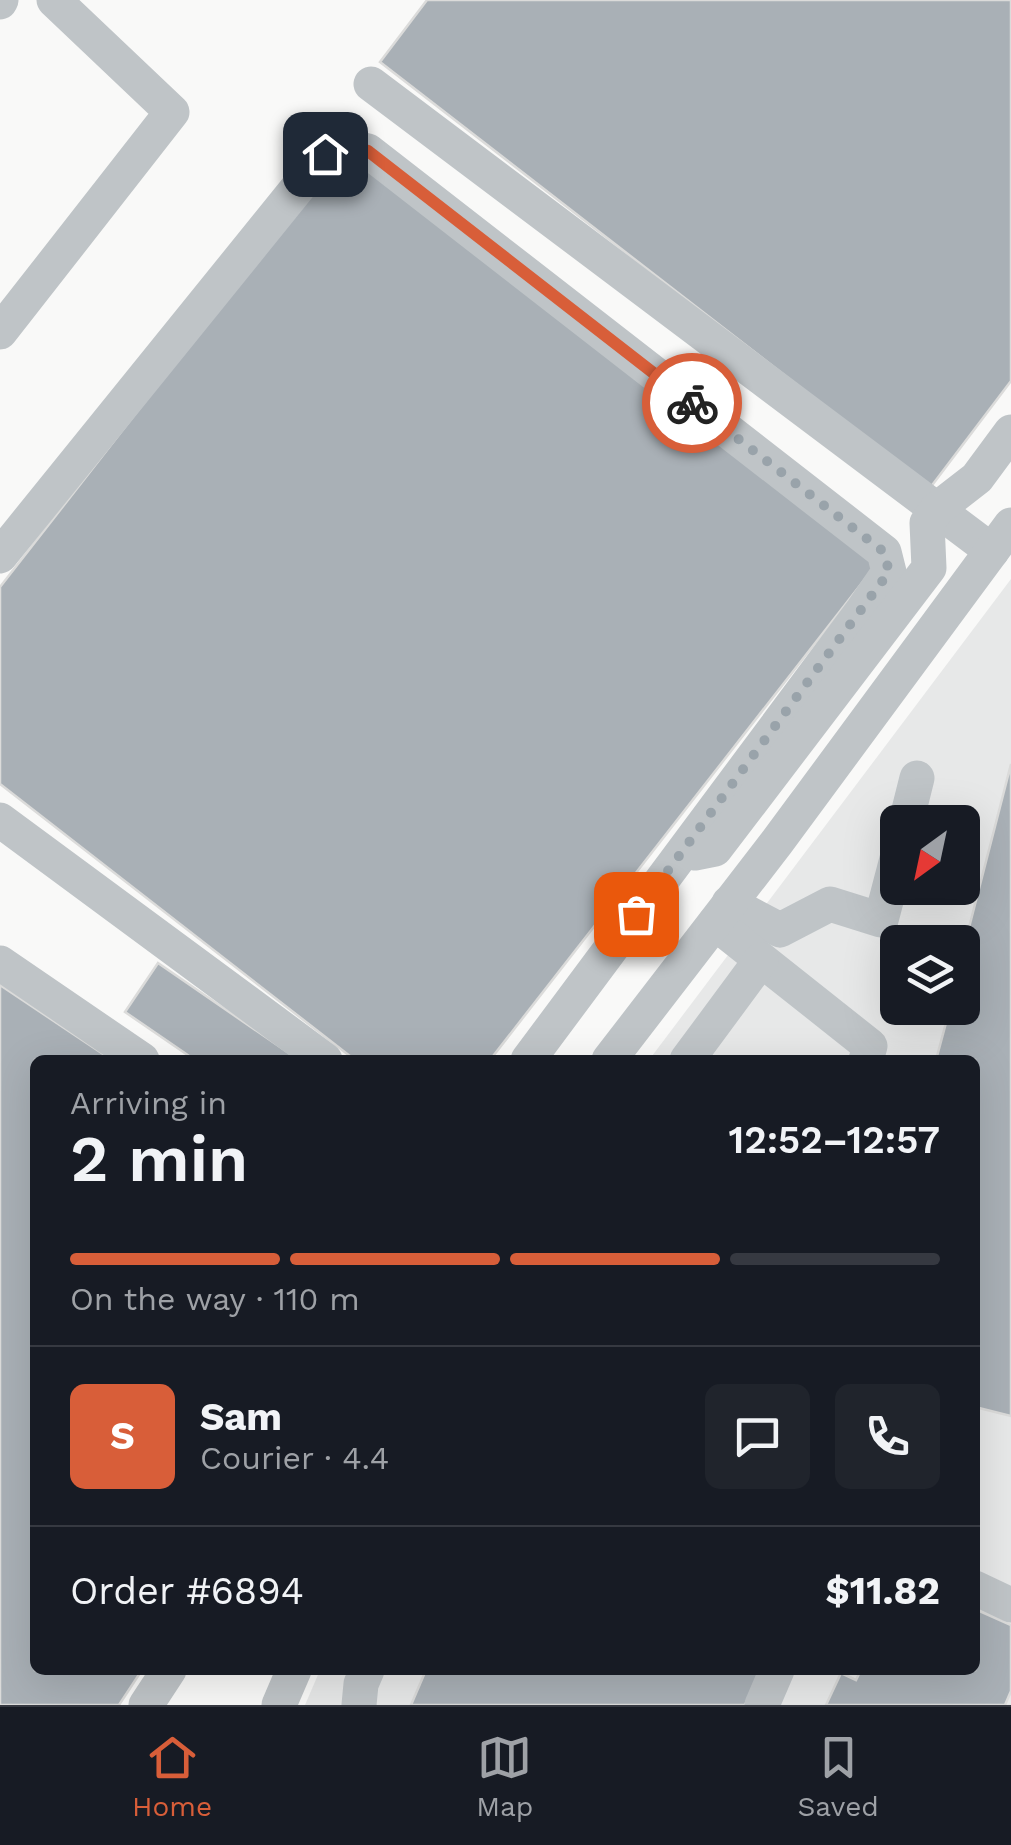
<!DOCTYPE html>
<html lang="en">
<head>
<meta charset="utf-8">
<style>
  body { margin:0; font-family:"Work Sans",sans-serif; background:#20242c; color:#f1f3f6; height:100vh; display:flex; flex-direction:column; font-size:38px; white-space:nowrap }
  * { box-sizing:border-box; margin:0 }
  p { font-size:32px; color:#9ea1a6 }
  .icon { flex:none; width:55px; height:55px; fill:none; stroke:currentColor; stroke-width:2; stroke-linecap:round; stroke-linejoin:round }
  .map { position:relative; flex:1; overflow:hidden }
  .side { position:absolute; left:30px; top:1055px; width:950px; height:620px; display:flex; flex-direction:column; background:#171b24; border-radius:15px; box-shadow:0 10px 40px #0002 }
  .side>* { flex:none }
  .needle { width:65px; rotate:213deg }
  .buttons { position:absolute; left:880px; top:805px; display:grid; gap:20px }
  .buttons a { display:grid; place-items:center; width:100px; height:100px; border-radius:15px; background:#171b24; box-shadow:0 10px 40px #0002; font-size:50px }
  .pin { position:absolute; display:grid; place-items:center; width:85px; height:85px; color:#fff; margin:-42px; border-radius:20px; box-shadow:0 5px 15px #0006 }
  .courier { position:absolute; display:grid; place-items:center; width:100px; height:100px; margin:-50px; border:8px solid #d85e39; border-radius:50%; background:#fff; color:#222; box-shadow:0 2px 12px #0007 }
  .overview em { font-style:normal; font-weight:600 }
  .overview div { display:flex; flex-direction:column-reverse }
  .overview { display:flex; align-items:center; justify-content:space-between; height:170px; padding:0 40px }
  h1 { font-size:65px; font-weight:600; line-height:75px }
  .bar { display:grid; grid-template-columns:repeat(4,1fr); gap:15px 10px; align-content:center; height:120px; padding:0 40px }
  .bar i { height:12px; border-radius:8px; background:#363941 }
  .bar .active { background:#d85e39 }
  .bar p { grid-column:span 4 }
  .line { display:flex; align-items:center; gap:25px; padding:0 40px; border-top:2px solid #363941 }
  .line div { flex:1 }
  .round { display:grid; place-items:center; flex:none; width:105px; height:105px; border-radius:15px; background:#20242c }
  .dock { display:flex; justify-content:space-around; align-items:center; height:140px; border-top:2px solid #363941; background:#171b24; font-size:28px; color:#9ea1a6 }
  .dock a { display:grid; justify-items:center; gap:5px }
  .dock .active { color:#d85e39 }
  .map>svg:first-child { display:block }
  .built { fill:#e7e8e8; fill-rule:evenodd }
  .building { fill:#a9b0b6; stroke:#dbdbda; stroke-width:2.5 }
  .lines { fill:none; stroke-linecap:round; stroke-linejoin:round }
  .minor { stroke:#bfc4c7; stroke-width:35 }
  .done { stroke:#99a3aa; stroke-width:10; stroke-dasharray:0 18 }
  .route { stroke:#d85e39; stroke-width:12 }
</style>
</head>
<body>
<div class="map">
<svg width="1011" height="1705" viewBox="0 0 1011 1705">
  <rect width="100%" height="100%" fill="#f9f9f8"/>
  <!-- built -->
  <path class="built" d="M1011,579V1705H305L320,1670H975V1060H649ZM898,822H962V888H898ZM898,942H962V1008H898Z"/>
  <!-- building -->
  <g class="building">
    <path d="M427,0H1011V381L930,488L380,62Z"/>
    <path d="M342,149L876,565L490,1060H355L0,784V587Z"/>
    <path d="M1011,764V1416L975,1407V1060H936L950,1008H962V955Z"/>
    <path d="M907,932L953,942H904Z"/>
    <path d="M158,963L299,1060H195L125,1012Z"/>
    <path d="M0,985L112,1060H35V1670H142L119,1705H0Z"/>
    <path d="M975,1609L1011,1625V1691L1005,1705H826L841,1673L856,1680L861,1670H975Z"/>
    <path d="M426,1670H761L745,1705H411Z"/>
  </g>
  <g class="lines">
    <!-- minor -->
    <g class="minor">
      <path d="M0,2L1,0"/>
      <path d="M371,84L992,551"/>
      <path d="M0,332L172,112L54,0"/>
      <path d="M0,556L325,154L343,145L368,151L884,552L889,572L863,610L528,1060"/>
      <path d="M0,820L325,1060"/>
      <path d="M906,822L917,778"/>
      <path d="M695,853L715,849L929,568L927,523L937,509L977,478L1011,432"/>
      <path d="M729,903L780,930L830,904L881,920L898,855"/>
      <path d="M715,923L870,1046L866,1060"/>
      <path d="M0,963L142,1060"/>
      <path d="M609,1060L777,842L1011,525"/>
      <path d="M687,1060L761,960"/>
      <path d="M975,1588L1011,1605"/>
      <path d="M146,1705L169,1670"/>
      <path d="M279,1705L294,1670"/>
      <path d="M359,1705L361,1684L367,1670"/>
      <path d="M762,1705L777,1670"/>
    </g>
  </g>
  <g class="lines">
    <!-- done -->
    <path class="done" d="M636,914L889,572L884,552L692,403"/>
    <!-- route -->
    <path class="route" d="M325,154L343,146L368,151L692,403"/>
  </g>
</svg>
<div class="buttons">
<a><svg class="needle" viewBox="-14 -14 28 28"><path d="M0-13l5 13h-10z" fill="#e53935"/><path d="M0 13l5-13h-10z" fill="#9ea1a6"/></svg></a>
<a><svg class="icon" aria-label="layers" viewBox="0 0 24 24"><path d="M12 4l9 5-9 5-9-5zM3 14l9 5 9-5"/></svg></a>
</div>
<div class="pin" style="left:636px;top:914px;background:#ea580c"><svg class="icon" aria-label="bag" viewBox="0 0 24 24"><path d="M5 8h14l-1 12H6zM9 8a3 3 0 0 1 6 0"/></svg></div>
<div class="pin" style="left:325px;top:154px;background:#1f2937"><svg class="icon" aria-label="home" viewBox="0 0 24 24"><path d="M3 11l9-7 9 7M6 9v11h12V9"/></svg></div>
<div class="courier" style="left:692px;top:403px"><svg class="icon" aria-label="bike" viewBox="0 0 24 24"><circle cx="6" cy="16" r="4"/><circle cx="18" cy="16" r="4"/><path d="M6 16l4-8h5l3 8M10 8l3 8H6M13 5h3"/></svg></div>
<section class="side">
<div class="overview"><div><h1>2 min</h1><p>Arriving in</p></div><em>12:52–12:57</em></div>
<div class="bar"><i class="active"></i><i class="active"></i><i class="active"></i><i></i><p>On the way · 110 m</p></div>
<div class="line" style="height:180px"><b class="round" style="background:#d85e39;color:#fff">S</b><div><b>Sam</b><p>Courier · 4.4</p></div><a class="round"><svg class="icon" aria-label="chat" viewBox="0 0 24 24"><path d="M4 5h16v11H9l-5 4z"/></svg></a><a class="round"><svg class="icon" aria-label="phone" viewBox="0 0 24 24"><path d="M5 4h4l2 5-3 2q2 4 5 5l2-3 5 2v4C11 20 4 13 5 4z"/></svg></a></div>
<div class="line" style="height:130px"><div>Order #6894</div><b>$11.82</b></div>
</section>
</div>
<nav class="dock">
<a class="active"><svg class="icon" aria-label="home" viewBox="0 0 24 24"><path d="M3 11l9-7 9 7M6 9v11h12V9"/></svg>Home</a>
<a><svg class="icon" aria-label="map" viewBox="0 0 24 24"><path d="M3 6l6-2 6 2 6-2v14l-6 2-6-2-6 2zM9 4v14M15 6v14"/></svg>Map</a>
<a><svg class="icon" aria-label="saved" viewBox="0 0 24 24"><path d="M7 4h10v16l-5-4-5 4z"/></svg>Saved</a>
</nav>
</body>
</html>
